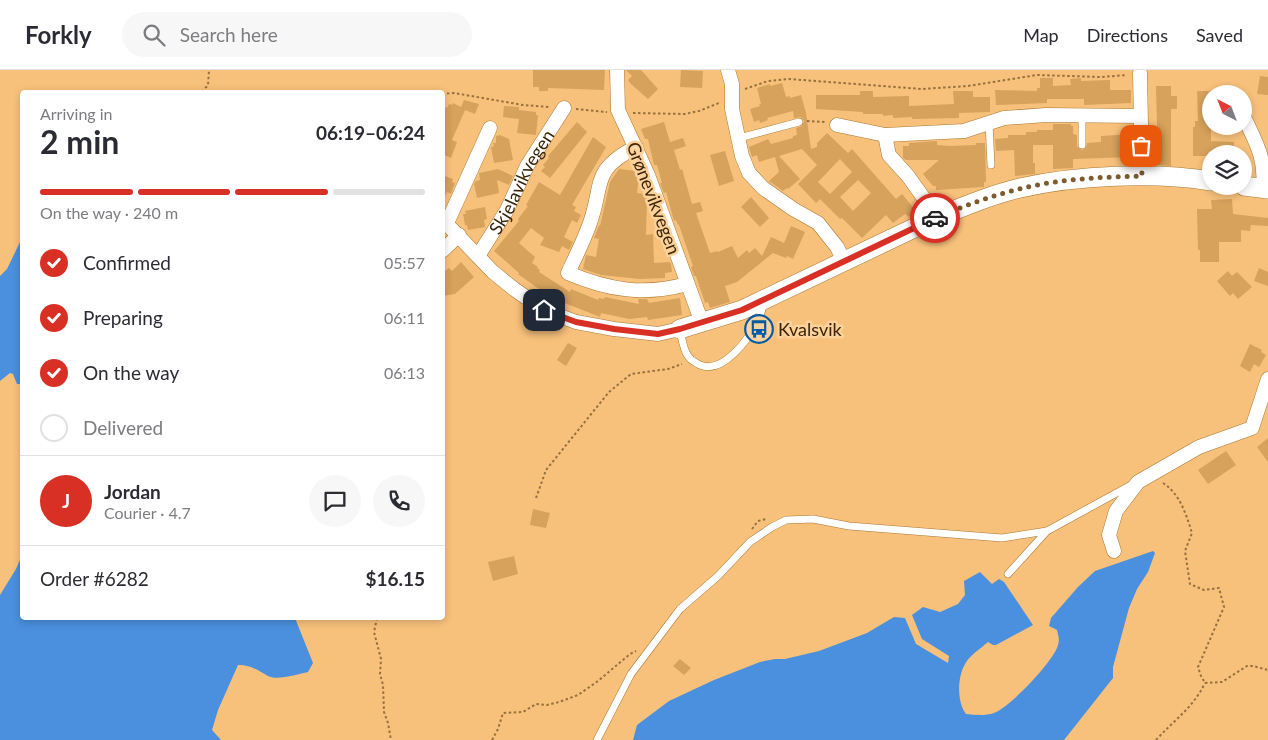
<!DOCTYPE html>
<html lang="en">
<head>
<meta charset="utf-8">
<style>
  body { margin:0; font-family:Lato,sans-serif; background:#f7f7f7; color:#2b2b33; height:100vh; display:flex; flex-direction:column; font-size:19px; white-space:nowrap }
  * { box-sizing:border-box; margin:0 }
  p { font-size:16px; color:#7c7c81 }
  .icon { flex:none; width:28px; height:28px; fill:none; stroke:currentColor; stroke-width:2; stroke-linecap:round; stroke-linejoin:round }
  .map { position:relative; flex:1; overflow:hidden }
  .panel { position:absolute; left:20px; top:20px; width:425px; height:530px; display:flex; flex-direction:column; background:#fff; border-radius:5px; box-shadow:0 2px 8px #0003 }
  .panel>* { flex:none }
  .needle { width:32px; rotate:318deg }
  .controls { position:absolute; left:1202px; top:15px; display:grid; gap:10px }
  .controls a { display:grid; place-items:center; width:50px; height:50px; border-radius:50%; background:#fff; box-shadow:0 2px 8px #0003; font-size:25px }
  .pin { position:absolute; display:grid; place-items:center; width:42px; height:42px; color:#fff; margin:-21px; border-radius:10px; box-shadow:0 2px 8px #0006 }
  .courier { position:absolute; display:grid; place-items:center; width:50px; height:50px; margin:-25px; border:4px solid #d93025; border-radius:50%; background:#fff; color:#222; box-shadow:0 1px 6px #0007 }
  .headline em { font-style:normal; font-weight:700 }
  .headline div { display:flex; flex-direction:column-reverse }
  .headline { display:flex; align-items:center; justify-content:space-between; height:85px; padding:0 20px }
  h1 { font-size:32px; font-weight:700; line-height:38px }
  .bar { display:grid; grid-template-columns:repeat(4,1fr); gap:8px 5px; align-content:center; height:60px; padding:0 20px }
  .bar i { height:6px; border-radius:4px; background:#e1e1e2 }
  .bar .selected { background:#d93025 }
  .bar p { grid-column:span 4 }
  .line { display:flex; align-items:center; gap:12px; padding:0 20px; border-top:1px solid #e1e1e2 }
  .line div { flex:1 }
  .round { display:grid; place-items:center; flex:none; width:52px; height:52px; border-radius:26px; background:#f7f7f7 }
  ol { padding:0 20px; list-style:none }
  li { display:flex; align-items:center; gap:15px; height:55px }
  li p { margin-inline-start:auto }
  li .icon { padding:5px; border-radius:50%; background:#d93025; color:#fff; stroke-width:4 }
  li:last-child { color:#7c7c81 }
  li i { width:28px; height:28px; border:2px solid #e1e1e2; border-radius:50% }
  header { display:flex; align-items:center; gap:30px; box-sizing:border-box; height:70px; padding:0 25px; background:#fff; border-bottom:1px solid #e1e1e2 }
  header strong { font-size:24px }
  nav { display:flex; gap:28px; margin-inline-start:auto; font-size:18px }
  .search { width:350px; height:45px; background:#f7f7f7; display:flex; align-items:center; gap:12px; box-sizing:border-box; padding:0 18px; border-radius:28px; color:#7c7c81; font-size:19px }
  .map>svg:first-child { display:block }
  .water { fill:#4a90de }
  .building { fill:#d6a25c; fill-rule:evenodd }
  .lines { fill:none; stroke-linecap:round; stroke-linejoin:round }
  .service-casing { stroke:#aa772f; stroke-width:8 }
  .minor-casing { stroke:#aa772f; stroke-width:15 }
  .secondary-casing { stroke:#aa772f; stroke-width:20 }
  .path { stroke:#96703f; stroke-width:2; stroke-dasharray:2.5 2.5; stroke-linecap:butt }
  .service { stroke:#fff; stroke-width:7 }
  .minor { stroke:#fff; stroke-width:14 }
  .secondary { stroke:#fff; stroke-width:19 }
  .done { stroke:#7c5b2f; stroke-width:5; stroke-dasharray:0 9 }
  .route { stroke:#d93025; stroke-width:6 }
  .labels { text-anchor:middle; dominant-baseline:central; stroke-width:5; stroke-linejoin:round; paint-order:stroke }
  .street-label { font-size:18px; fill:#392406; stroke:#fdd19a }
  .poi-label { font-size:18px; fill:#392406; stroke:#fdd19a; text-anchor:start }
</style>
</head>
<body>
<header>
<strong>Forkly</strong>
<div class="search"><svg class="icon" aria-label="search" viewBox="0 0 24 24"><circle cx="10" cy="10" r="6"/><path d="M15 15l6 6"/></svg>Search here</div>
<nav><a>Map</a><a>Directions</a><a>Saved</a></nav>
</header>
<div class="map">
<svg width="1268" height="670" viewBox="0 0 1268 670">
  <rect width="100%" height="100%" fill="#f8c17b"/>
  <!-- water -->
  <g class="water">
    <path d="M22,168V311L20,314H17L13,304L10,303L0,311V206L7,199Z"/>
    <path d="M1153,481L1155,483L1148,502L1137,519L1129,538L1113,597V608L1064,670H633L637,655L669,631L714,610L760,592L775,589H785L819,581L867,563L894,547L905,548L916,574L948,593L949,586L922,569L912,545L923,537L940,542L958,534L965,525L964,511L980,502L992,514L999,509L1004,512L1033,555L996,575H993L988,572C980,579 970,585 965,594C957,608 957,632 966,644C975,645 985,646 994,643C1010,637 1054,591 1058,575C1060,570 1058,565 1057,560L1049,556L1051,548L1078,517L1095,501Z"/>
    <path d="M22,485V548H295L313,593L308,602C298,604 277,611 268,606C257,600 251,595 238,595L218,640L212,660L221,670H0V525L16,499Z"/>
  </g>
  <!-- building -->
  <g class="building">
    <path d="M533,0H605L604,20L548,18V21H539V17H533Z"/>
    <path d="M626,0H641L658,19L648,29L631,14L628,10L632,6Z"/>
    <path d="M681,0L703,1L702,18L680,17Z"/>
    <path d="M1260,6L1268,7V25L1257,24Z"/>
    <path d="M1040,8H1053V16L1071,15L1070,9L1081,8V11L1110,10V20H1131V33L1084,35V29H1047V33L996,35L995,20L1037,21V18H1040Z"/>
    <path d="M782,13L786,27L790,26V28L801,25L806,43L811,79L817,77V73L827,63L848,83L852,79L896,129L902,124L916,141L909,147L905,144L893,153L886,145L862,168L842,148L840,149L820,129L816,133L798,114L817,95L802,79L779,86L800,109L788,119L787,118L783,121L769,111L779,102L775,87L759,92L757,85L752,87L749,77L768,69L771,74L793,68V66L797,65L796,58L802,56L804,51L801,47L794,48L793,41L767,48L768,50L760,53L759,50L754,52L750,39L760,36L759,34H761L757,18L770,14V16ZM840,89L852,102L830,124L818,112ZM858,110L871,123L853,141L840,127Z"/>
    <path d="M1156,16H1171V26H1177V39H1171V96L1158,95Z"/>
    <path d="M860,21H873V27L909,26V36L954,34L953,21H973V27H990V42L959,43V48L912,49V47L893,48V45L883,46V44H863V42L816,39V25H860Z"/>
    <path d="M1197,21H1211V71L1234,72V84H1211V86H1193V57H1195V51H1198Z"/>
    <path d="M464,30L479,34L475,44L465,40L452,70L457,72L451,88L442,84V36L447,38L449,34L452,35L453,33L461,37Z"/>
    <path d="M504,36L519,37V40L536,42V45H538L536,65L517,63L519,49L503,47Z"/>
    <path d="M577,52L587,62L550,108L541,101L545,97L543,95L549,88L548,86Z"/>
    <path d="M664,52L670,72L683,68L686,76L674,80L680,100L682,99L692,134L700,132L703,141L696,143L710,183L717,181L718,182L732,176L738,188L747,180L749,183L755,178L762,186L771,167L784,173L791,156L805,162L793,189L787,186L786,188L773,183L737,212L725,216L730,232L710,238L708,232L705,233L696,206H694L691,197L693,196L679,155H678L676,150L674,151L666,122L664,123L660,113H662L657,95H654L648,69H645L641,59Z"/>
    <path d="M1053,54H1071V56H1073V64L1077,65V77L1082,80L1086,78L1087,73L1101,72V66L1132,64V87L1073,89V98L1053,99V75H1033V93H1035V104L1015,106L1014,80L996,81L995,69L1008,68V65H1026V62H1037V60H1053Z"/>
    <path d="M500,65L509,69L513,90L494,93L491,77L494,76L493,73H496V66Z"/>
    <path d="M593,67L606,77L572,135L576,137L574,141L581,145L577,153L572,150L564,167L573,172L569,180L562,176L559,182L540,175L544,168L531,158L519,173L535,187L532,193L538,197L537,198L540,200L539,202L570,222L571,219L598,230L599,228L604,229L605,227L639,234L638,229H647L649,233L680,228L682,245L648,250L647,247L629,249L601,243L600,247L557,230L543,222L518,204L519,203L494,181L519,151L518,149L528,136L526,135L539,112L560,125Z"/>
    <path d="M937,71V75L950,76L976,75V73H985L986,112H984V117L936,120V116H933L923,104L939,90H906L903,88V76H909V73Z"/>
    <path d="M725,81L734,111L719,116L710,85Z"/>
    <path d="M498,99L513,106L509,115L497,110L499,123L477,128L474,114L476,111L480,110L479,103Z"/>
    <path d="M619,99L637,101L639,106L637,123L646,124L647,129L646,165L653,164L654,193L670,192L671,194L672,202L665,203V208L640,209L601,205L583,199L586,185L596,187L599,169L594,168L599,155L600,156L610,112Z"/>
    <path d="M442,105L453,109L452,112L455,113L451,124L447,122L442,133Z"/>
    <path d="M751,127L769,148L760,157L741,137Z"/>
    <path d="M1232,129L1233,144L1268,148V156L1251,155L1250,161L1241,160V172H1219V192H1200V180H1198L1197,139H1212L1211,130Z"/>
    <path d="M485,137L487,149L484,150L485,157L468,160L467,155H465L463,144H466L465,141Z"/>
    <path d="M461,192L474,207L455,224L442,226V203L449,198L452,201Z"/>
    <path d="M1259,198L1268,202V216L1254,211Z"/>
    <path d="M1228,201L1232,206L1237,202L1252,217L1238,229L1233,223L1230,226L1217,211Z"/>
    <path d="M568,273L577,278L566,296L557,290Z"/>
    <path d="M1250,274L1262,280L1261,282L1266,285L1259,297L1254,294L1250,302L1240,296Z"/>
    <path d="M1268,368V392L1257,377Z"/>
    <path d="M1226,381L1236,395L1208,414L1198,400Z"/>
    <path d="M533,439L550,443L546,458L530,455Z"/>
    <path d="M514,486L518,504L493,511L488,492Z"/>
    <path d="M680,589L691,598L684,605L673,596Z"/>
  </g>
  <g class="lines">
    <defs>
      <g id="service">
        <path d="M989,53L991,95"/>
        <path d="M739,68L799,52"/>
        <path d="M1082,75V47"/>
        <path d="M680,260C682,268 683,279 688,286C691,291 695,292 700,295C723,305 749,268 758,251C761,245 762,238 764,232"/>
        <path d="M1008,504L1047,461L1131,415"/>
        <path d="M597,670L631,604L680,539L718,506L750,472L772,457L786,450L813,449L849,456L1002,468L1047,461"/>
      </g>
      <g id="minor">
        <path d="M617,0L618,40L648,105L702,253"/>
        <path d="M728,0L732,14V39L742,86L749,103L763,118L793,139L818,153L837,177L844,191"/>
        <path d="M1140,3L1142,106"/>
        <path d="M1244,47C1256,73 1266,88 1263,118"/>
        <path d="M837,55L885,65L964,61L1004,48L1046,45L1140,46"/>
        <path d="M885,65L889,85L908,106L923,127L933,149"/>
        <path d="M636,77C591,100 604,113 590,153C584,170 576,186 568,203C608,220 644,226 687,214"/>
        <path d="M442,149L493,202L514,219L544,240L576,252L614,259L658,264L680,259"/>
        <path d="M447,153L490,58"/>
        <path d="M442,181L459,165"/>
        <path id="s1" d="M478,186L507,140L527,96L564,38"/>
        <path d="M1114,481L1109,465L1116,441L1138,412L1199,377L1252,358L1268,309"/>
      </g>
      <g id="secondary">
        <path d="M1244,116L1268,119"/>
        <path d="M680,259L742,240L933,149C962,137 991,125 1020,118C1077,105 1154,102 1211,111"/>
      </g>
    </defs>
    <!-- service casing -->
    <use href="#service" class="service-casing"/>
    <!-- minor casing -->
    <use href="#minor" class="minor-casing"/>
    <!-- secondary casing -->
    <use href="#secondary" class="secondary-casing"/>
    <!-- path -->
    <g class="path">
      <path d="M745,19L768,11L789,9L922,19L968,16L1037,5L1101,7L1127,5"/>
      <path d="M202,22L208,15L209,0"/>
      <path d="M442,24L454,23L523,35L549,37"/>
      <path d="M576,39L607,42"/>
      <path d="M633,43L685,44L699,41L719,33"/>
      <path d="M807,51L825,52"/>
      <path d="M1163,413C1180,424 1186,444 1192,463L1185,481L1190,514L1204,520L1219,518L1224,537L1198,597L1201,606L1205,613"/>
      <path d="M536,428L546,400L609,322L631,304L668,299L682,294"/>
      <path d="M752,459L758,451L766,449"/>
      <path d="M377,548L374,562L381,589L380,604L383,615L384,642L388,653L391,670"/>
      <path d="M1205,613L1222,612L1247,596H1253L1268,600"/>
      <path d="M492,670L498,659L503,643L523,642L536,634L547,635L559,632L578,625L598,611L630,584L636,581"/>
      <path d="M1156,670C1174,650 1193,638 1205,613"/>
    </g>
    <!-- service -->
    <use href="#service" class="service"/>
    <!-- minor -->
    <use href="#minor" class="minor"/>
    <!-- secondary -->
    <use href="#secondary" class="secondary"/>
  </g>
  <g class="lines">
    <!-- done -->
    <path class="done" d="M935,148C962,137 990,126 1019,119C1058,109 1101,107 1142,106L1141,76"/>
    <!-- route -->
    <path class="route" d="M544,240L576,252L614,259L658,264L680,259L742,240L935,148"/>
  </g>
  <!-- icons -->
  <defs>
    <symbol id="bus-ring" viewBox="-11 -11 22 22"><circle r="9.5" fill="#fdd19a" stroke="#005ba9" stroke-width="1.5"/><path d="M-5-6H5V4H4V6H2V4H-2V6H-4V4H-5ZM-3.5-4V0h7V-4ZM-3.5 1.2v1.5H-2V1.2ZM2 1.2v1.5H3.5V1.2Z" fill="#005ba9"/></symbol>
  </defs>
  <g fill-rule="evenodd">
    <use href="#bus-ring" x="743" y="243" width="32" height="32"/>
  </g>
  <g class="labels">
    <!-- street labels -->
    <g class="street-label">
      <text stroke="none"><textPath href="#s1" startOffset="86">Skjelavikvegen</textPath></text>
      <text transform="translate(654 128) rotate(69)">Grønevikvegen</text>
    </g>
    <!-- poi labels -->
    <g class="poi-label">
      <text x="778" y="259">Kvalsvik</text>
    </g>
  </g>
</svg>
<div class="controls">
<a><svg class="needle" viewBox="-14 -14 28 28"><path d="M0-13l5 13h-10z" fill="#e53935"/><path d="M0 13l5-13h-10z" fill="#7c7c81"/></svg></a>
<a><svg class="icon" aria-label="layers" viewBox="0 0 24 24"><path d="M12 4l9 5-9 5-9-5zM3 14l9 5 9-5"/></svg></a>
</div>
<div class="pin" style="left:1141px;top:76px;background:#ea580c"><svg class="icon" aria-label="bag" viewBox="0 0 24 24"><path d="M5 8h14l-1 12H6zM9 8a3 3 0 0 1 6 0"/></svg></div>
<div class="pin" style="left:544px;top:240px;background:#1f2937"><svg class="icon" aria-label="home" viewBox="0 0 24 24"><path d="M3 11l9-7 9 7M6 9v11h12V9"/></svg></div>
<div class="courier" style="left:935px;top:148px"><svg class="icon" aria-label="car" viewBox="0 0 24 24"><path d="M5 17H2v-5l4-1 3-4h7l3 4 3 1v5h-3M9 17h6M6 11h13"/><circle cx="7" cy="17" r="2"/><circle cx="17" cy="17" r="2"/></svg></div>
<section class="panel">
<div class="headline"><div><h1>2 min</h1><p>Arriving in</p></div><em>06:19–06:24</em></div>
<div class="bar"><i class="selected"></i><i class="selected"></i><i class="selected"></i><i></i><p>On the way · 240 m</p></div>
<ol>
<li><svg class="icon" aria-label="check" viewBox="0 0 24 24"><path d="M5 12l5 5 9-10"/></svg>Confirmed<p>05:57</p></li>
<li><svg class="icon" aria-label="check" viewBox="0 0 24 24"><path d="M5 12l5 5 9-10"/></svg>Preparing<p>06:11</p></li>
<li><svg class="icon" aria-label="check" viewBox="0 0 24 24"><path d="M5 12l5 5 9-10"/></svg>On the way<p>06:13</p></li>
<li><i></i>Delivered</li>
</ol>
<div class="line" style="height:90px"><b class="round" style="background:#d93025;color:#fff">J</b><div><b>Jordan</b><p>Courier · 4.7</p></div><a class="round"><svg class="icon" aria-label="chat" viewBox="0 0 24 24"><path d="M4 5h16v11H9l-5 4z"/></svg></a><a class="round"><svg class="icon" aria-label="phone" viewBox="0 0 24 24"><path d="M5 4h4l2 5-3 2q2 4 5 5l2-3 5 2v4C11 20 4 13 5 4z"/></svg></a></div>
<div class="line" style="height:65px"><div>Order #6282</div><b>$16.15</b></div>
</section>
</div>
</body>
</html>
